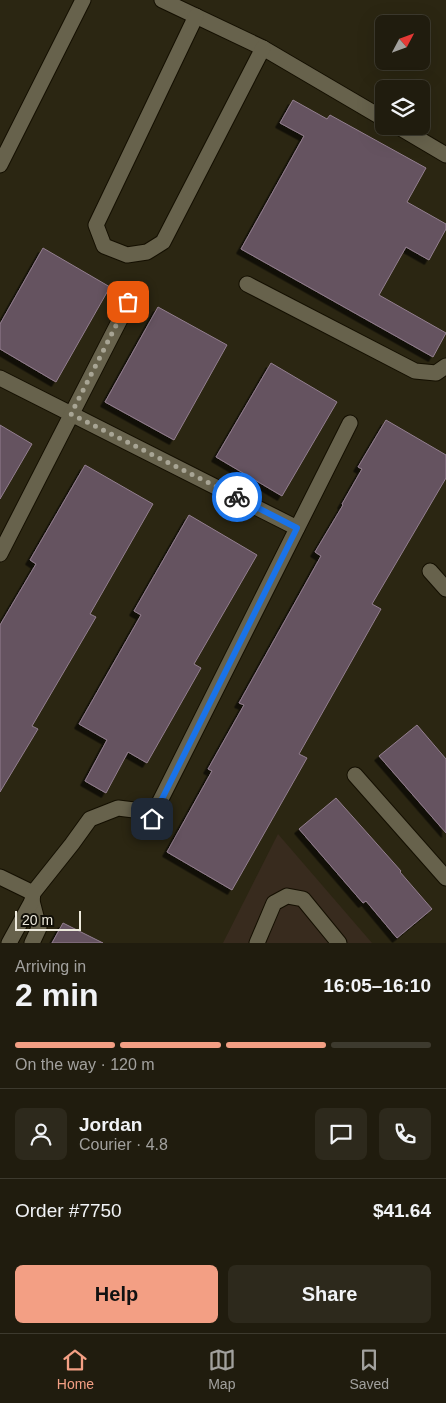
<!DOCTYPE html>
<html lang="en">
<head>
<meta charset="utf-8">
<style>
  body { margin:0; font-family:Arial,sans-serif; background:#2d291c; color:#f1f3f6; height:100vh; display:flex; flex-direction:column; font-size:19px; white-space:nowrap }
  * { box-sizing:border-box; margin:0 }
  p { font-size:16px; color:#a2a19e }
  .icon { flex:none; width:28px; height:28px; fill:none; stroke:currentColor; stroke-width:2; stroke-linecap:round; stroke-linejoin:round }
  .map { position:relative; height:943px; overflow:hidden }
  .drawer { display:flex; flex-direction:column; background:#201c0e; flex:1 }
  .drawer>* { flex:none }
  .needle { width:32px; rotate:49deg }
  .fabs { position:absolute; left:375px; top:15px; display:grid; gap:10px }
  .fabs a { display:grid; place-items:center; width:55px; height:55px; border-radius:8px; background:#201c0e; box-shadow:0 5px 20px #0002,0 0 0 1px #3d3a2e; font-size:25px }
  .scale { position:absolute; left:15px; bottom:12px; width:66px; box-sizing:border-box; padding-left:5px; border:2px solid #ece9dc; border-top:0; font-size:14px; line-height:18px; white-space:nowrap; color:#ece9dc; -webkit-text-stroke:4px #110f07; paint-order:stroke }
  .pin { position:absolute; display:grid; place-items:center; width:42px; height:42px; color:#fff; margin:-21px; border-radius:10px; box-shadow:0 2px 8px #0006 }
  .courier { position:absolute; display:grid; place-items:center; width:50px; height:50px; margin:-25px; border:4px solid #1a73e8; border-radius:50%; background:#fff; color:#222; box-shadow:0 1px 6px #0007 }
  .overview em { font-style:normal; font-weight:800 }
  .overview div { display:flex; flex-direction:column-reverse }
  .overview { display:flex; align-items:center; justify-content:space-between; height:85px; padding:0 15px }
  h1 { font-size:32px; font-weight:800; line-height:38px }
  .bar { display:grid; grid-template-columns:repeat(4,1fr); gap:8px 5px; align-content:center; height:60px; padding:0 15px }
  .bar i { height:6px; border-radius:4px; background:#3d3a2e }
  .bar .on { background:#f39f84 }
  .bar p { grid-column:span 4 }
  .line { display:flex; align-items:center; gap:12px; padding:0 15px; border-top:1px solid #3d3a2e }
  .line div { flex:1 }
  .round { display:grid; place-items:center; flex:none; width:52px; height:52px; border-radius:8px; background:#2d291c }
  .action { display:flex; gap:10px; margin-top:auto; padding:10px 15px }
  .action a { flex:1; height:58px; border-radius:8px; background:#f39f84; color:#111; font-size:20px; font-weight:800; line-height:58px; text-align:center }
  .action a+a { background:#2d291c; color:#f1f3f6 }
  .tab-bar { display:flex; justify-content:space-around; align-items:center; height:70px; border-top:1px solid #3d3a2e; background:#201c0e; font-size:14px; color:#a2a19e }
  .tab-bar a { display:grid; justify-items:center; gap:2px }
  .tab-bar .on { color:#f39f84 }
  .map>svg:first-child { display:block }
  .commercial { fill:#382b1e }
  .building { fill:#655261; stroke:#937f8f; filter:url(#shadow) }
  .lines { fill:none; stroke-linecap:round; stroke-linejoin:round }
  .minor-casing { stroke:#140f00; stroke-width:17 }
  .minor { stroke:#67624c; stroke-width:15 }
  .done { stroke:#a8a595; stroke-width:5; stroke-dasharray:0 9 }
  .route { stroke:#1a73e8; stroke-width:6 }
</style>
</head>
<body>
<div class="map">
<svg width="446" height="943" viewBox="0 0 446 943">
  <defs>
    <filter id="shadow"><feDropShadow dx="-4.5" dy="4.5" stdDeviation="0" flood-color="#0009"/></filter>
  </defs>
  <rect width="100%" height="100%" fill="#2b2612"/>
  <!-- commercial -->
  <path class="commercial" d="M278,834L372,943H223Z"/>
  <!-- building -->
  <g class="building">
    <path d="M293,100L327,119L330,115L426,168L407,202L446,224V229L429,260L406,247L379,295L446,333L433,357L241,249L304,136L280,123Z"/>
    <path d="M43,248L110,287L56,382L0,349V324Z"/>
    <path d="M158,307L227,345L174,440L105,402Z"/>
    <path d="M271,363L337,402L282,496L216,457Z"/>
    <path d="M386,420L446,455V478L372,604L381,609L299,754L307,758L232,890L167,852L212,771L208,769L244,705L239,703L321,556L315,552L343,505L342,504L362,469L358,467Z"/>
    <path d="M0,425L32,444L0,499Z"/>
    <path d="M85,465L153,504L90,614L96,617L32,726L38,729L0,792V625L36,564L30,560Z"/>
    <path d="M189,515L257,555L194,664L201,668L147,763L128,752L106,793L85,781L107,740L79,724L141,615L134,611Z"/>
    <path d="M417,725L446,759V833L379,756Z"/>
    <path d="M336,798L401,871L400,872L432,909L397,938L366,901L363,903L299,829Z"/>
    <path d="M63,923L103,943H52Z"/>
  </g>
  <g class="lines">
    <defs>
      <g id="minor">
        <path d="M162,0L263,48L384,119"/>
        <path d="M196,16L96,225L104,246L127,255L147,252L163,242L263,48"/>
        <path d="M397,126L446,155"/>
        <path d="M0,165L83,0"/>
        <path d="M247,284L415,371L436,373L446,366"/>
        <path d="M0,378L297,528"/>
        <path d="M0,554L129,302"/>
        <path d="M430,571L446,589"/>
        <path d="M355,775L446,878"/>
        <path d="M0,877L33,893"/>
        <path d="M32,901L39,928L32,943"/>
        <path d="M9,943L32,901L33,893L72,844L90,819L118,808L134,810L151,819L350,423"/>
        <path d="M257,943L274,903L287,896L303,899L339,943"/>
      </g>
    </defs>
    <!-- minor casing -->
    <use href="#minor" class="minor-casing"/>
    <!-- minor -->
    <use href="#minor" class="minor"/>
  </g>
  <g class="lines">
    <!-- done -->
    <path class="done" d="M128,302L71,414L237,497"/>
    <!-- route -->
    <path class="route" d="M152,819L297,528L237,497"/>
  </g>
</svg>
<div class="fabs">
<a><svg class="needle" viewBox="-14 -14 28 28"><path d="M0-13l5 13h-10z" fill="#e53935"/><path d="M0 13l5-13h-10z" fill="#a2a19e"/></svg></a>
<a><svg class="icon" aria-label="layers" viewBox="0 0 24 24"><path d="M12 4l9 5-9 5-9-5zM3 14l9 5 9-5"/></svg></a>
</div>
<div class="scale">20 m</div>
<div class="pin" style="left:128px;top:302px;background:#ea580c"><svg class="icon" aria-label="bag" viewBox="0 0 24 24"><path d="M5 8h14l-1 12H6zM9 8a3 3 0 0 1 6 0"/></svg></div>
<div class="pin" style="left:152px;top:819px;background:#1f2937"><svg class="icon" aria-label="home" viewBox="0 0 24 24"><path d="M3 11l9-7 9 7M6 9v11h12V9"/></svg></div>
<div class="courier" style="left:237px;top:497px"><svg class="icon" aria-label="bike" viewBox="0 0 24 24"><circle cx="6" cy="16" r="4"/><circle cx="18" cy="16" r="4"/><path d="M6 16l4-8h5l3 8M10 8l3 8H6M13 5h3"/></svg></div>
</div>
<section class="drawer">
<div class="overview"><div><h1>2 min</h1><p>Arriving in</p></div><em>16:05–16:10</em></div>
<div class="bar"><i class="on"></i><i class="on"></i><i class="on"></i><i></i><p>On the way · 120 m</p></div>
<div class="line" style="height:90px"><a class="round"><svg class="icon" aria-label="person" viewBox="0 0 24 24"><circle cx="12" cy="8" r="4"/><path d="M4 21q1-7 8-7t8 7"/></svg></a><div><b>Jordan</b><p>Courier · 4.8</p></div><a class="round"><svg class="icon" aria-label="chat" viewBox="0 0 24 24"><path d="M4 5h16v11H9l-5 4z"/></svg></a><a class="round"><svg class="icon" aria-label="phone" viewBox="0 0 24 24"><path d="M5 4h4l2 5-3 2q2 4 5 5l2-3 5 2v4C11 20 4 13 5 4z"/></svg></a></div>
<div class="line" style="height:65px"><div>Order #7750</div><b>$41.64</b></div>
<div class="action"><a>Help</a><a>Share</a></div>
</section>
<nav class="tab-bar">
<a class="on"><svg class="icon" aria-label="home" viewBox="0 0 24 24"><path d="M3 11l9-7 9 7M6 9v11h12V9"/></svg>Home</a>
<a><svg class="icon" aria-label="map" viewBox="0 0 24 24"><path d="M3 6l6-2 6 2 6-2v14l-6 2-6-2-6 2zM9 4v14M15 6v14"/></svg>Map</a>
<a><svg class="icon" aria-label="saved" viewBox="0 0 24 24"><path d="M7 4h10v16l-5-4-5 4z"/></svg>Saved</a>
</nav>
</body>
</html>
